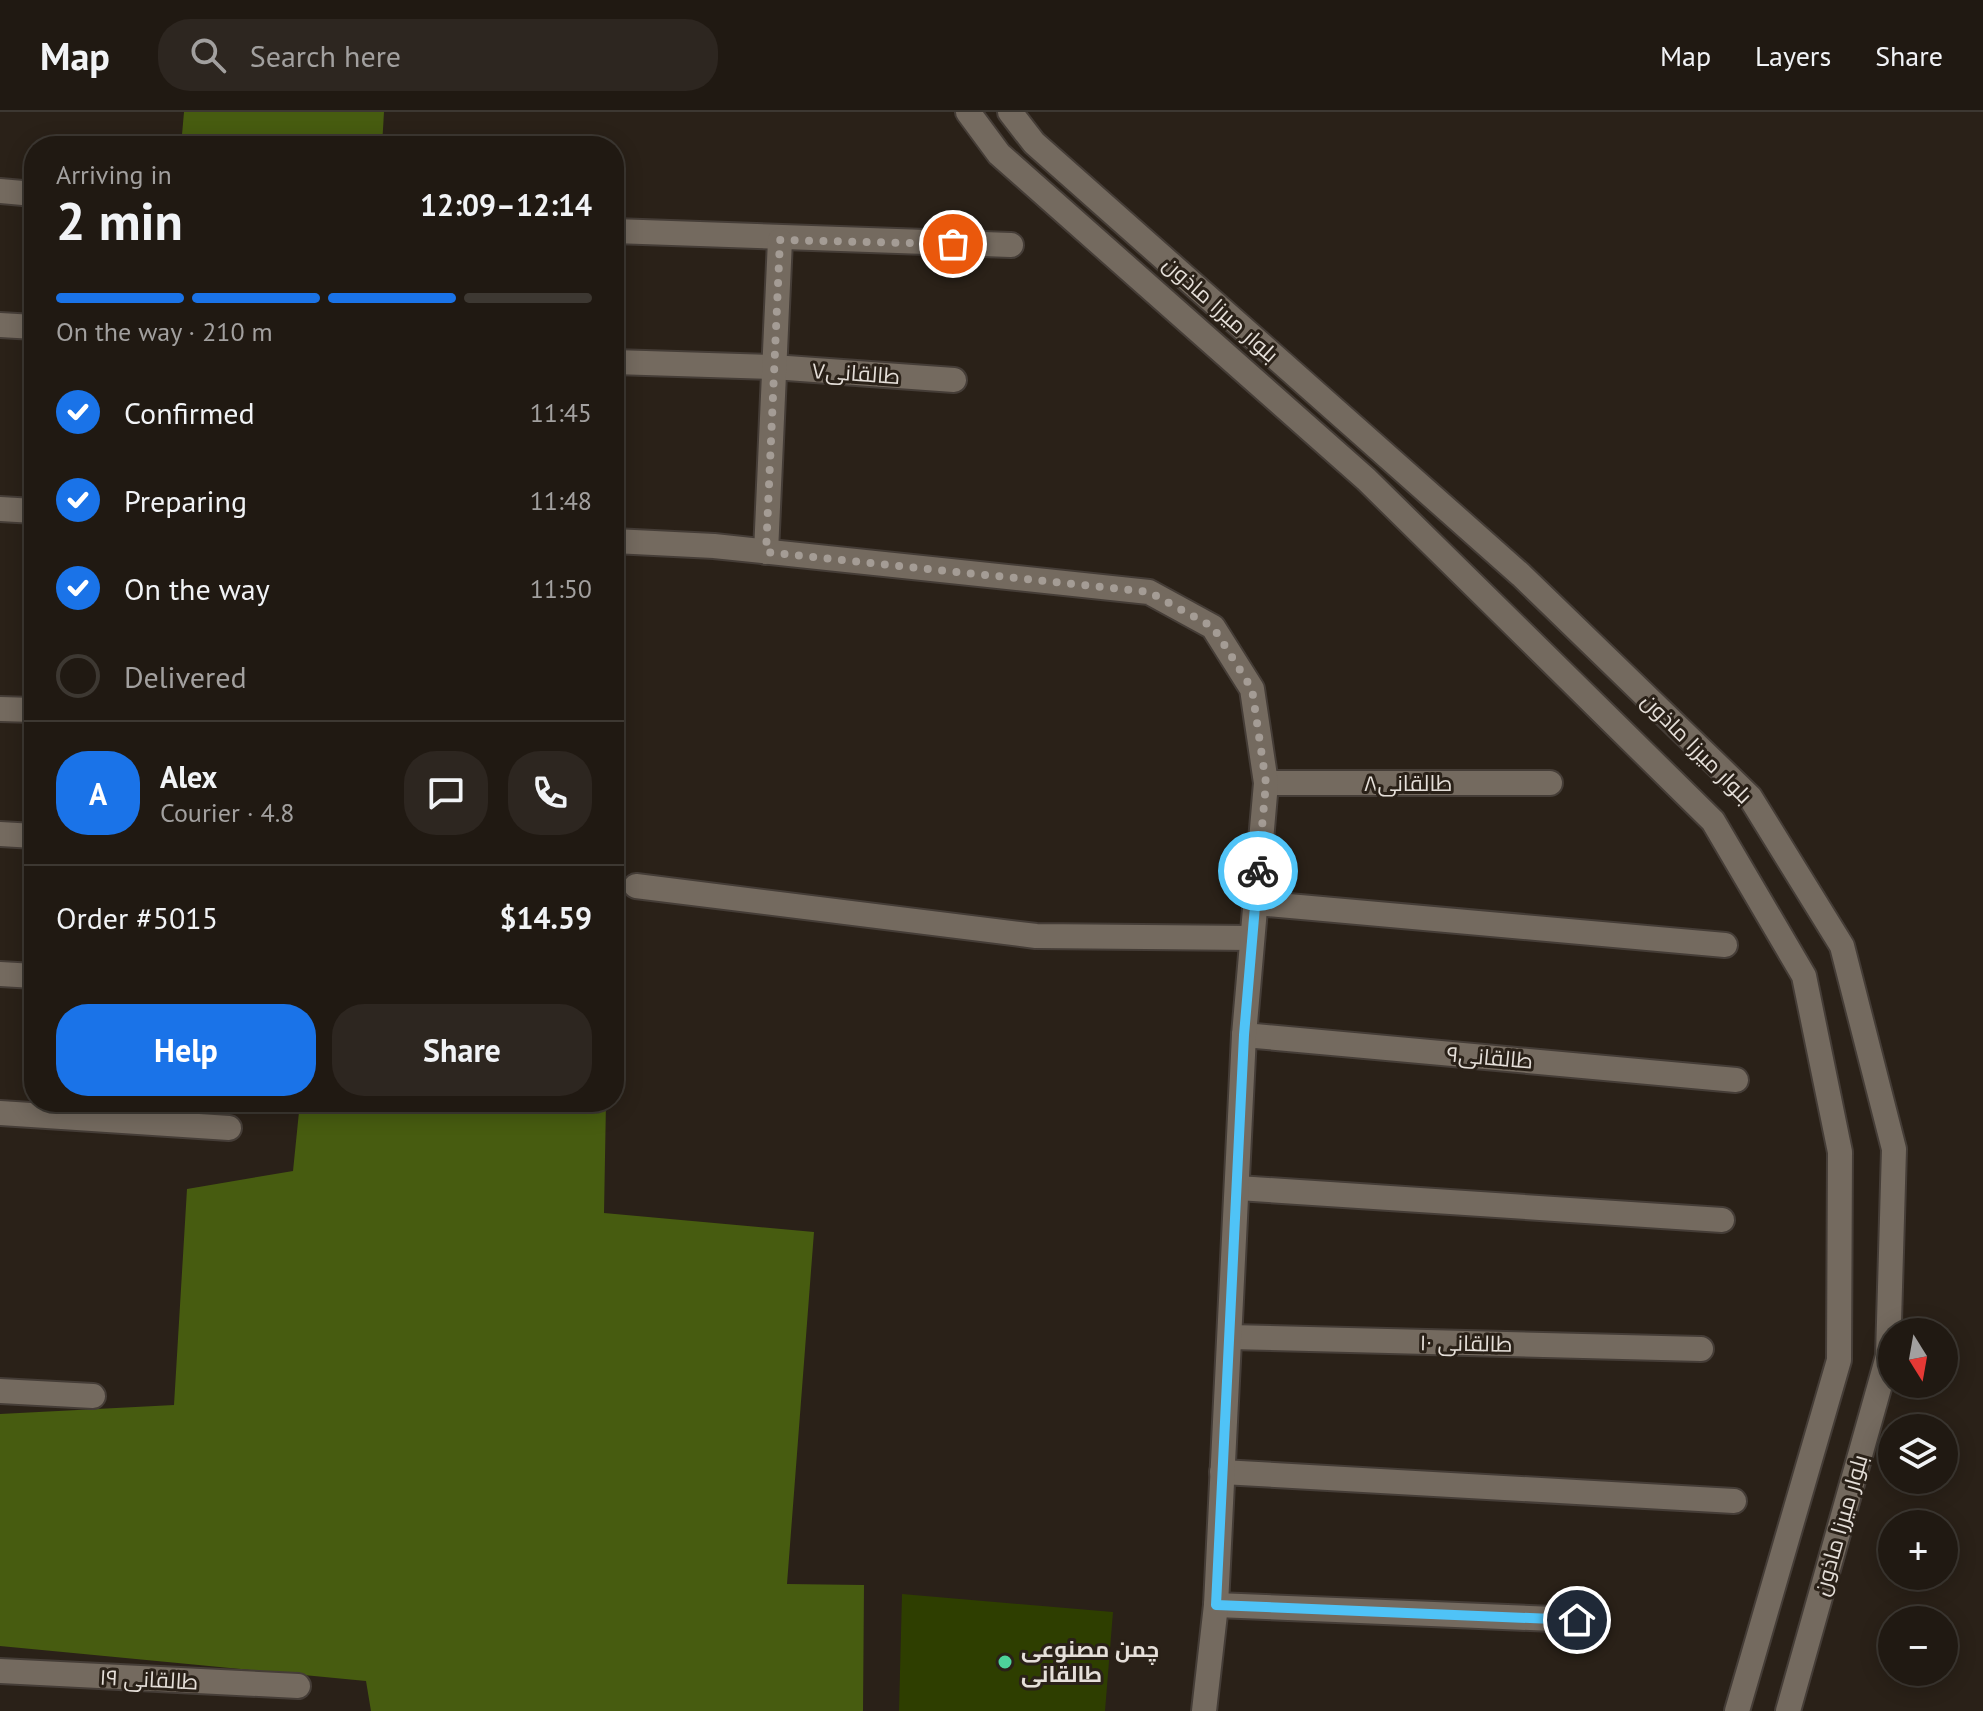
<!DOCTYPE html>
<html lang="en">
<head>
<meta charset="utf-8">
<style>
  body { margin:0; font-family:"PT Sans",Cairo,sans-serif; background:#2d2620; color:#f1f3f6; height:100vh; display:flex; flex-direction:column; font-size:30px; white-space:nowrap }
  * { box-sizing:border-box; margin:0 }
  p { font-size:26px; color:#a2a09f }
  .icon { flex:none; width:44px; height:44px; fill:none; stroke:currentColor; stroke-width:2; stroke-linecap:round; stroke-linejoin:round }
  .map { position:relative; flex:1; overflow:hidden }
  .panel { position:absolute; left:24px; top:24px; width:600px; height:976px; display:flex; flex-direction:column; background:#201912; border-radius:32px; box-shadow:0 4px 20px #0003,0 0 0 2px #3d3832 }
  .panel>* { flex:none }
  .needle { width:52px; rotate:169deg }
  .tools { position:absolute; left:1878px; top:1206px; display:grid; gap:16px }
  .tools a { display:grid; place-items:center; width:80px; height:80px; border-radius:50%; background:#201912; box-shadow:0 4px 20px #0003,0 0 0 2px #3d3832; font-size:40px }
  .pin { position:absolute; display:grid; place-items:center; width:68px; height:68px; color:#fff; margin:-34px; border:4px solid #fff; border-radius:50%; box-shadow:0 2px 8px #0007 }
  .courier { position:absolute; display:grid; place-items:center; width:80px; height:80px; margin:-40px; border:6px solid #4fc3f7; border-radius:50%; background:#fff; color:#222; box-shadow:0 2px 10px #0007 }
  .summary em { font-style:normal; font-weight:700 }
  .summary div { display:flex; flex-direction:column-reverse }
  .summary { display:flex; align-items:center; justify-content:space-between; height:136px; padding:0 32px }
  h1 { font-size:52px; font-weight:700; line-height:60px }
  .bar { display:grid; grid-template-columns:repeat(4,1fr); gap:12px 8px; align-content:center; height:96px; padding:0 32px }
  .bar i { height:10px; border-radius:6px; background:#3d3832 }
  .bar .current { background:#1a73e8 }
  .bar p { grid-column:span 4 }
  .line { display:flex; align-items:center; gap:20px; padding:0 32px; border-top:2px solid #3d3832 }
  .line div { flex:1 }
  .round { display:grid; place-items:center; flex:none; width:84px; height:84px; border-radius:32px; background:#2d2620 }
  ol { padding:0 32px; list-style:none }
  li { display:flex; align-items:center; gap:24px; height:88px }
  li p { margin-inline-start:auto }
  li .icon { padding:8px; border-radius:50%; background:#1a73e8; color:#fff; stroke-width:4 }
  li:last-child { color:#a2a09f }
  li i { width:44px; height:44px; border:4px solid #3d3832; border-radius:50% }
  .action { display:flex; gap:16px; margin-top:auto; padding:16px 32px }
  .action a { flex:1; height:92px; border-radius:32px; background:#1a73e8; color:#fff; font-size:32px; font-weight:700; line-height:92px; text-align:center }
  .action a+a { background:#2d2620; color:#f1f3f6 }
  header { display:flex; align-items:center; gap:48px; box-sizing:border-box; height:112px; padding:0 40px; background:#201912; border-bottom:2px solid #3d3832 }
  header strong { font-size:38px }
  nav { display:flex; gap:44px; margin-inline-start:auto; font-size:28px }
  .search { width:560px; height:72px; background:#2d2620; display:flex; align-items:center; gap:20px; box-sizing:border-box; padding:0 28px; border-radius:32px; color:#a2a09f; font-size:30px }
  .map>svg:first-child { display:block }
  .green { fill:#2e3e00 }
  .forest { fill:#475c10 }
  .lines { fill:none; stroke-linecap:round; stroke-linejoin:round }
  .street-casing { stroke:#453d37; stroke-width:28 }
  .secondary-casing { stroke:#453d37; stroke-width:28 }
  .street { stroke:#746a5f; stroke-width:24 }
  .secondary { stroke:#746a5f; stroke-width:24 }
  .done { stroke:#a49c95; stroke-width:8; stroke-dasharray:0 14.4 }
  .route { stroke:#4fc3f7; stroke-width:10 }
  .poi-dot { fill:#4dd39a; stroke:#2a2118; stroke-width:3 }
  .labels { text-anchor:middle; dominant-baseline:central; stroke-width:6; stroke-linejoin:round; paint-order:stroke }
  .street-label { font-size:22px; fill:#e5dfd9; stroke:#2a2118 }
  .poi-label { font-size:22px; font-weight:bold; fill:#e5dfd9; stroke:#2a2118; text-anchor:start }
</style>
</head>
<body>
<header>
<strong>Map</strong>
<div class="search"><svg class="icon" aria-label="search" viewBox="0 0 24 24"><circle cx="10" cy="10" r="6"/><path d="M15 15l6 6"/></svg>Search here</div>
<nav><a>Map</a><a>Layers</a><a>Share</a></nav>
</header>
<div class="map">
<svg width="1983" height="1599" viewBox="0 0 1983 1599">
  <rect width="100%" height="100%" fill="#2a2118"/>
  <!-- green -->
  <path class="green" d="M902,1482L1113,1500L1105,1599H899Z"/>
  <!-- forest -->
  <g class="forest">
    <path d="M184,0H384L382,34H181Z"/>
    <path d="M300,990H606L604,1101L814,1120L787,1472L864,1473L863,1599H371L366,1569L0,1534V1302L174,1293L187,1077L293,1059Z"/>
  </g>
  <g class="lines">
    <defs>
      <g id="street">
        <path d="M0,79L34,82"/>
        <path d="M614,119L1011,133"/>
        <path d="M0,213L34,215"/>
        <path d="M614,250L773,255L954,268"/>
        <path d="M766,440L780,128"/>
        <path d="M0,597L34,598"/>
        <path d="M1266,671H1550"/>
        <path d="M0,722L34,724"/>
        <path d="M636,774L1036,824L1252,826"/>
        <path d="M1256,791L1725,833"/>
        <path d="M0,862L34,864"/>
        <path d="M1244,923L1736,968"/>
        <path d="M0,1001L229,1016"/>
        <path d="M1238,1076L1722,1108"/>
        <path d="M1230,1225L1701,1237"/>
        <path d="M0,1279L93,1284"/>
        <path d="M1222,1360L1734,1389"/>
        <path d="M1216,1493L1577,1508"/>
        <path d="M0,1559L298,1574"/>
      </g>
      <g id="secondary">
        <path d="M968,0L999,42L1366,367L1713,709L1804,864L1840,1040L1839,1248L1737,1599"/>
        <path d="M1010,0L1034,31L1521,463L1750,685L1842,834L1894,1037L1888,1244L1788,1599"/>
        <path d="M0,397L34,399"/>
        <path d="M614,429L714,434L1149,480L1213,515L1252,577L1266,671L1244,923L1216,1493L1204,1599"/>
      </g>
    </defs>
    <!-- street casing -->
    <use href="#street" class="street-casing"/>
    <!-- secondary casing -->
    <use href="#secondary" class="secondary-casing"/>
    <!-- street -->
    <use href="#street" class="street"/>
    <!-- secondary -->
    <use href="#secondary" class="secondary"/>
  </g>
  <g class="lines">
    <!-- done -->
    <path class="done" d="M953,132L780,128L766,440L1149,480L1213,515L1252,577L1266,671L1258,759"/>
    <!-- route -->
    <path class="route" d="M1258,759L1244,923L1216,1493L1577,1508"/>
  </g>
  <!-- markers -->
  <circle class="poi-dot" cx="1005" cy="1550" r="8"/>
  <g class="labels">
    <!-- street labels -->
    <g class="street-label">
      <text transform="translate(1221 197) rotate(42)">بلوار میرزا ماذون</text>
      <text transform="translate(856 261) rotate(4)">طالقانی۷</text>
      <text transform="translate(1697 636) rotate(45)">بلوار میرزا ماذون</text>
      <text x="1408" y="671">طالقانی۸</text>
      <text transform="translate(1490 945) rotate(5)">طالقانی۹</text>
      <text transform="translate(1466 1231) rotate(1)">طالقانی ۱۰</text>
      <text transform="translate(1840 1413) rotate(-74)">بلوار میرزا ماذون</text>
      <text transform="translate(149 1567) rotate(3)">طالقانی ۱۹</text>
    </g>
    <!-- poi labels -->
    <g class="poi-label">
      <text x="1021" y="1537">چمن مصنوعی<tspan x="1021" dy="25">طالقانی</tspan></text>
    </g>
  </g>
</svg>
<div class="tools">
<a><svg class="needle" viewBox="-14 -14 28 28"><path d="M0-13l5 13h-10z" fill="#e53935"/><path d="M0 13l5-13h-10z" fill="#a2a09f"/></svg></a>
<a><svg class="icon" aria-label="layers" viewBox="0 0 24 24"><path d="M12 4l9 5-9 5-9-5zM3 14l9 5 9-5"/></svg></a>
<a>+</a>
<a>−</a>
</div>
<div class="pin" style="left:953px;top:132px;background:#ea580c"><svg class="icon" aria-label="bag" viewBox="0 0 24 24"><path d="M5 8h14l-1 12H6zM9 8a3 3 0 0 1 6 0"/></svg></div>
<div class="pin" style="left:1577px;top:1508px;background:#1f2937"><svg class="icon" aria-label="home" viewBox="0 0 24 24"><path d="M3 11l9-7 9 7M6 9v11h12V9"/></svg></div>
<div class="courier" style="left:1258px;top:759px"><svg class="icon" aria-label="bike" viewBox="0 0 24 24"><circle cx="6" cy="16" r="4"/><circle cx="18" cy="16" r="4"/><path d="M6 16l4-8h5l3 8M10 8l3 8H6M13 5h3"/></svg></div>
<section class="panel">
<div class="summary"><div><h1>2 min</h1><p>Arriving in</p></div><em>12:09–12:14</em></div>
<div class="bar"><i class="current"></i><i class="current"></i><i class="current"></i><i></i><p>On the way · 210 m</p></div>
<ol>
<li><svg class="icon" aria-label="check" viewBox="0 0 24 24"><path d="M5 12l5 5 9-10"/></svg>Confirmed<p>11:45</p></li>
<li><svg class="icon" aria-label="check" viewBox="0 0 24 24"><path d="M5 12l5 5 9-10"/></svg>Preparing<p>11:48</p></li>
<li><svg class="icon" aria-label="check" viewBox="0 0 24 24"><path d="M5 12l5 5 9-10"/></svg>On the way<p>11:50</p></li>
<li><i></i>Delivered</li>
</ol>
<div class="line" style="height:144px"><b class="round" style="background:#1a73e8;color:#fff">A</b><div><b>Alex</b><p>Courier · 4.8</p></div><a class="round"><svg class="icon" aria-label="chat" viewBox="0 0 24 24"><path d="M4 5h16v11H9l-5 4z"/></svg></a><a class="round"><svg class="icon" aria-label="phone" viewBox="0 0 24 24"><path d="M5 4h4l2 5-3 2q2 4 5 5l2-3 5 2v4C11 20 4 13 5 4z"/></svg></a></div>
<div class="line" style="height:104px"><div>Order #5015</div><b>$14.59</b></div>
<div class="action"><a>Help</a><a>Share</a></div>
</section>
</div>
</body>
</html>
